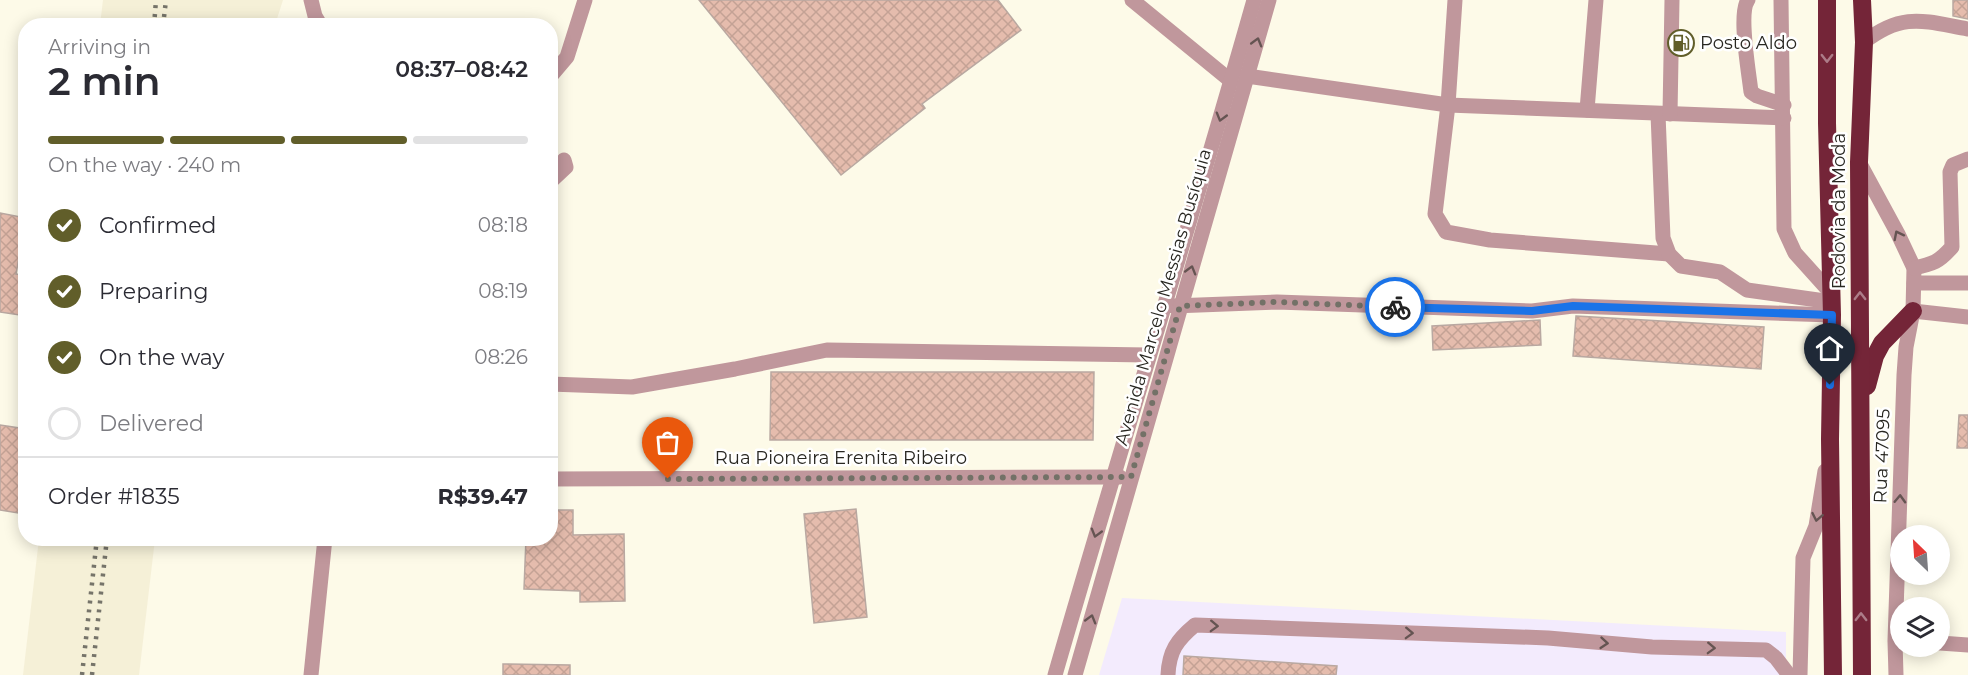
<!DOCTYPE html>
<html lang="en">
<head>
<meta charset="utf-8">
<style>
  body { margin:0; font-family:Montserrat,sans-serif; background:#f2f2f3; color:#2b2b33; height:100vh; display:flex; flex-direction:column; font-size:22px; white-space:nowrap }
  * { box-sizing:border-box; margin:0 }
  p { font-size:20px; color:#7c7c81 }
  .icon { flex:none; width:33px; height:33px; fill:none; stroke:currentColor; stroke-width:2; stroke-linecap:round; stroke-linejoin:round }
  .map { position:relative; flex:1; overflow:hidden }
  .side { position:absolute; left:18px; top:18px; width:540px; height:528px; display:flex; flex-direction:column; background:#fff; border-radius:24px; box-shadow:0 3px 15px #0003 }
  .side>* { flex:none }
  .needle { width:39px; rotate:335deg }
  .controls { position:absolute; left:1890px; top:525px; display:grid; gap:12px }
  .controls a { display:grid; place-items:center; width:60px; height:60px; border-radius:50%; background:#fff; box-shadow:0 3px 15px #0003; font-size:30px }
  .pin { position:absolute; display:grid; place-items:center; width:51px; height:51px; color:#fff; margin:-62px -26px; border-radius:50% 50% 50% 0; rotate:-45deg; box-shadow:0 0 6px #0007 }
  .pin .icon { rotate:45deg }
  .courier { position:absolute; display:grid; place-items:center; width:60px; height:60px; margin:-30px; border:4px solid #1a73e8; border-radius:50%; background:#fff; color:#222; box-shadow:0 2px 8px #0007 }
  .headline em { font-style:normal; font-weight:600 }
  .headline div { display:flex; flex-direction:column-reverse }
  .headline { display:flex; align-items:center; justify-content:space-between; height:102px; padding:0 30px }
  h1 { font-size:39px; font-weight:600; line-height:45px }
  .bar { display:grid; grid-template-columns:repeat(4,1fr); gap:9px 6px; align-content:center; height:72px; padding:0 30px }
  .bar i { height:8px; border-radius:4px; background:#e1e1e2 }
  .bar .active { background:#615e2a }
  .bar p { grid-column:span 4 }
  .line { display:flex; align-items:center; gap:15px; padding:0 30px; border-top:2px solid #e1e1e2 }
  .line div { flex:1 }
  ol { padding:0 30px; list-style:none }
  li { display:flex; align-items:center; gap:18px; height:66px }
  li p { margin-inline-start:auto }
  li .icon { padding:6px; border-radius:50%; background:#615e2a; color:#fff; stroke-width:4 }
  li:last-child { color:#7c7c81 }
  li i { width:33px; height:33px; border:3px solid #e1e1e2; border-radius:50% }
  .map>svg:first-child { display:block }
  .commercial { fill:#f3ebfd }
  .built { fill:#f5f0d7 }
  .building { fill:url(#building-cross-hatch); stroke:#b9a8a1; stroke-width:1.5 }
  .lines { fill:none; stroke-linecap:round; stroke-linejoin:round }
  .minor { stroke:#c0979c; stroke-width:15 }
  .highway { stroke:#742538; stroke-width:18 }
  .rail { stroke:#76746a; stroke-width:4.5; stroke-dasharray:3 6; stroke-linecap:butt }
  .oneway { stroke:#655452 }
  .oneway2 { stroke:#ac7c88 }
  .done { stroke:#737167; stroke-width:6; stroke-dasharray:0 10.8 }
  .route { stroke:#1a73e8; stroke-width:8 }
  .labels { text-anchor:middle; dominant-baseline:central; stroke-width:5; stroke-linejoin:round; paint-order:stroke }
  .poi-label { font-size:18px; fill:#282721; stroke:#fff; text-anchor:start }
  .street-label { font-size:18px; fill:#282721; stroke:#fff }
</style>
</head>
<body>
<div class="map">
<svg width="1968" height="675" viewBox="0 0 1968 675">
  <defs>
    <pattern id="building-cross-hatch" width="8" height="8" patternUnits="userSpaceOnUse" patternTransform="scale(1.5)"><rect width="8" height="8" fill="#e5bcad"/><path d="M0 0l8 8M0 8l8-8" fill="none" stroke="#c4a295"/></pattern>
  </defs>
  <rect width="100%" height="100%" fill="#fdfae8"/>
  <!-- commercial -->
  <path class="commercial" d="M1122,598L1786,632V675H1099Z"/>
  <!-- built -->
  <g class="built">
    <path d="M103,0H283L275,25H100Z"/>
    <path d="M39,539H155L139,675H23Z"/>
  </g>
  <!-- building -->
  <g class="building">
    <path d="M699,0H998L1021,30L922,104L925,108L841,175Z"/>
    <path d="M1953,0H1968V19L1953,16Z"/>
    <path d="M0,213L26,218L16,274L26,275V316L0,312Z"/>
    <path d="M1576,316L1764,327L1761,369L1573,356Z"/>
    <path d="M1540,320L1541,345L1433,350L1432,326Z"/>
    <path d="M771,372H1094L1093,440H770Z"/>
    <path d="M1959,415H1968V448H1957Z"/>
    <path d="M0,425L26,429V472L18,513L0,510Z"/>
    <path d="M856,509L867,617L814,623L804,514Z"/>
    <path d="M550,510H573V535L624,534L625,601L580,602V591L524,589L526,538H550Z"/>
    <path d="M1184,656L1337,666L1336,675H1183Z"/>
    <path d="M503,664L570,665V675H503Z"/>
  </g>
  <g class="lines">
    <!-- minor -->
    <g class="minor">
      <path d="M311,0L315,16L321,26"/>
      <path d="M1132,0L1231,81"/>
      <path d="M1455,0L1448,105L1435,214L1446,232L1490,240L1669,254"/>
      <path d="M1748,0C1738,13 1749,73 1751,92L1757,96L1784,105"/>
      <path d="M1781,0L1784,229L1795,253L1831,293"/>
      <path d="M1864,42C1903,12 1923,21 1968,29"/>
      <path d="M1247,76L1448,105L1784,118"/>
      <path d="M550,77L567,57L585,0"/>
      <path d="M1587,110L1596,0"/>
      <path d="M1658,114L1663,238L1669,254L1681,266L1720,272L1747,290L1832,302"/>
      <path d="M1670,114L1672,0"/>
      <path d="M1859,162L1898,234L1914,268L1913,311L1906,347L1904,375L1895,641L1896,675"/>
      <path d="M550,182L566,167L564,160"/>
      <path d="M1914,268C1933,264 1939,262 1952,247L1950,172L1953,165L1968,159"/>
      <path d="M1914,283H1968"/>
      <path d="M1173,306L1277,302L1532,311L1573,306L1832,315"/>
      <path d="M1913,311L1968,317"/>
      <path d="M550,384L632,387L735,369L827,350L1148,355"/>
      <path d="M550,479L1120,477"/>
      <path d="M1940,643L1968,645"/>
      <path d="M311,675L325,538"/>
      <path d="M1055,675C1120,450 1190,226 1254,0"/>
      <path d="M1075,675L1269,0"/>
      <path d="M1168,675C1169,651 1177,640 1195,625L1548,638L1652,647L1766,650L1776,658L1789,675"/>
      <path d="M1800,675L1803,558L1816,526L1825,471"/>
    </g>
    <!-- highway -->
    <g class="highway">
      <path d="M1827,0V123L1832,315L1830,439L1833,675"/>
      <path d="M1867,386L1875,356L1882,343L1913,311"/>
      <path d="M1862,675L1859,162L1864,42L1862,0"/>
    </g>
    <!-- rail -->
    <g class="rail">
      <path d="M154,26L156,0"/>
      <path d="M163,26L166,0"/>
      <path d="M82,675L97,538"/>
      <path d="M92,675L107,538"/>
    </g>
  </g>
  <!-- one-way arrows -->
  <defs><path id="oneway-chevron" d="M-2-3.5L2.5 0L-2 3.5" fill="none" stroke-width="1.6" stroke-linecap="round" stroke-linejoin="round" transform="scale(1.5)"/></defs>
  <g class="oneway">
    <use href="#oneway-chevron" transform="translate(1257 42) rotate(-74)"/>
    <use href="#oneway-chevron" transform="translate(1221 117) rotate(106)"/>
    <use href="#oneway-chevron" transform="translate(1898 235) rotate(-117)"/>
    <use href="#oneway-chevron" transform="translate(1191 270) rotate(-74)"/>
    <use href="#oneway-chevron" transform="translate(1900 499) rotate(-88)"/>
    <use href="#oneway-chevron" transform="translate(1817 517) rotate(101)"/>
    <use href="#oneway-chevron" transform="translate(1096 533) rotate(106)"/>
    <use href="#oneway-chevron" transform="translate(1091 619) rotate(-74)"/>
    <use href="#oneway-chevron" transform="translate(1214 626) rotate(2)"/>
    <use href="#oneway-chevron" transform="translate(1409 633) rotate(2)"/>
    <use href="#oneway-chevron" transform="translate(1604 643) rotate(5)"/>
    <use href="#oneway-chevron" transform="translate(1711 648) rotate(2)"/>
  </g>
  <g class="oneway2">
    <use href="#oneway-chevron" transform="translate(1827 58) rotate(90)"/>
    <use href="#oneway-chevron" transform="translate(1860 296) rotate(-90)"/>
    <use href="#oneway-chevron" transform="translate(1861 617) rotate(-90)"/>
  </g>
  <g class="lines">
    <!-- done -->
    <path class="done" d="M668,479L1131,477L1180,306L1276,302L1395,307"/>
    <!-- route -->
    <path class="route" d="M1395,307L1532,311L1573,306L1832,315L1830,385"/>
  </g>
  <!-- icons -->
  <defs>
    <symbol id="fuel-ring" viewBox="-11 -11 22 22"><circle r="9.5" fill="#fff" stroke="#615e2a" stroke-width="1.5"/><path d="M-5.5-6h7V0h2V4h1.3V-2.5L3-4.5l.8-.8L6-3V5H2.5V1h-1V6h-7ZM-4.2-4.7v3.2H.2V-4.7Z" fill="#615e2a"/></symbol>
  </defs>
  <g fill-rule="evenodd">
    <use href="#fuel-ring" x="1666" y="28" width="30" height="30"/>
  </g>
  <g class="labels">
    <!-- poi labels -->
    <g class="poi-label">
      <text x="1700" y="43">Posto Aldo</text>
    </g>
    <!-- street labels -->
    <g class="street-label">
      <text transform="translate(1839 211) rotate(-90)">Rodovia da Moda</text>
      <text transform="translate(1163 297) rotate(-74)">Avenida Marcelo Messias Busíquia</text>
      <text transform="translate(1882 456) rotate(-88)">Rua 47095</text>
      <text x="841" y="458">Rua Pioneira Erenita Ribeiro</text>
    </g>
  </g>
</svg>
<div class="controls">
<a><svg class="needle" viewBox="-14 -14 28 28"><path d="M0-13l5 13h-10z" fill="#e53935"/><path d="M0 13l5-13h-10z" fill="#7c7c81"/></svg></a>
<a><svg class="icon" aria-label="layers" viewBox="0 0 24 24"><path d="M12 4l9 5-9 5-9-5zM3 14l9 5 9-5"/></svg></a>
</div>
<div class="pin" style="left:668px;top:479px;background:#ea580c"><svg class="icon" aria-label="bag" viewBox="0 0 24 24"><path d="M5 8h14l-1 12H6zM9 8a3 3 0 0 1 6 0"/></svg></div>
<div class="pin" style="left:1830px;top:385px;background:#1f2937"><svg class="icon" aria-label="home" viewBox="0 0 24 24"><path d="M3 11l9-7 9 7M6 9v11h12V9"/></svg></div>
<div class="courier" style="left:1395px;top:307px"><svg class="icon" aria-label="bike" viewBox="0 0 24 24"><circle cx="6" cy="16" r="4"/><circle cx="18" cy="16" r="4"/><path d="M6 16l4-8h5l3 8M10 8l3 8H6M13 5h3"/></svg></div>
<section class="side">
<div class="headline"><div><h1>2 min</h1><p>Arriving in</p></div><em>08:37–08:42</em></div>
<div class="bar"><i class="active"></i><i class="active"></i><i class="active"></i><i></i><p>On the way · 240 m</p></div>
<ol>
<li><svg class="icon" aria-label="check" viewBox="0 0 24 24"><path d="M5 12l5 5 9-10"/></svg>Confirmed<p>08:18</p></li>
<li><svg class="icon" aria-label="check" viewBox="0 0 24 24"><path d="M5 12l5 5 9-10"/></svg>Preparing<p>08:19</p></li>
<li><svg class="icon" aria-label="check" viewBox="0 0 24 24"><path d="M5 12l5 5 9-10"/></svg>On the way<p>08:26</p></li>
<li><i></i>Delivered</li>
</ol>
<div class="line" style="height:78px"><div>Order #1835</div><b>R$39.47</b></div>
</section>
</div>
</body>
</html>
